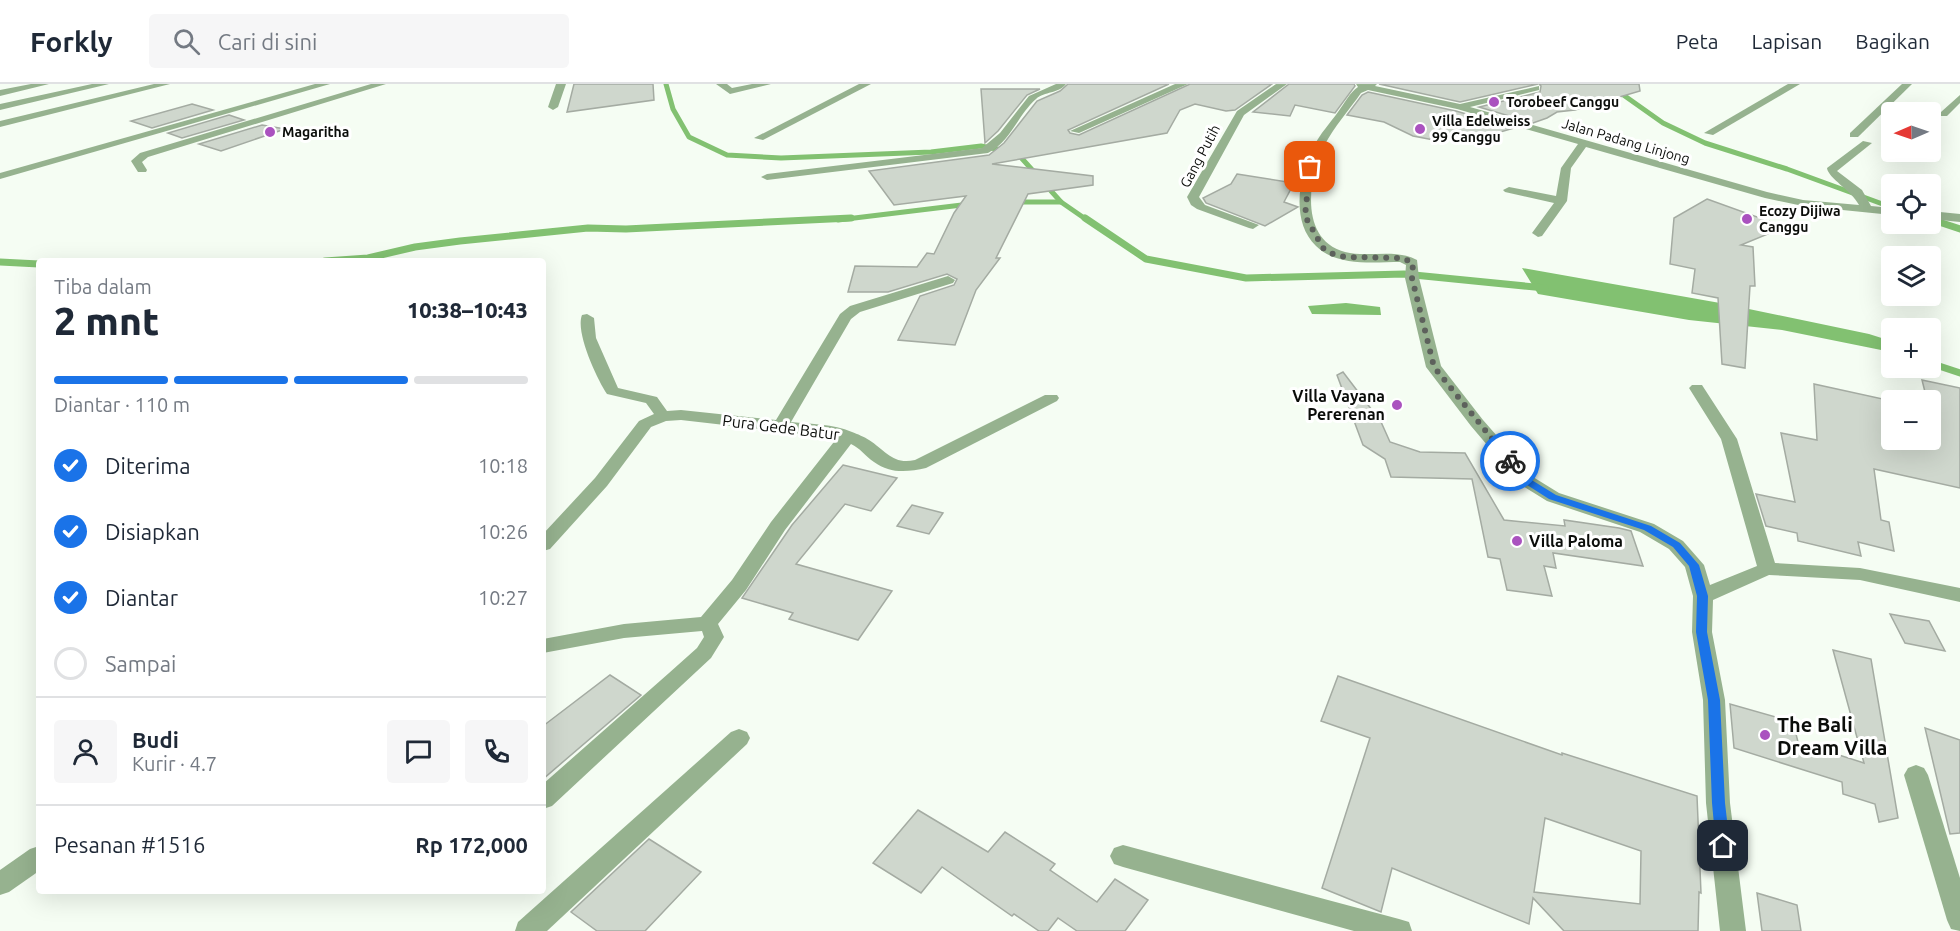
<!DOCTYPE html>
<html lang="id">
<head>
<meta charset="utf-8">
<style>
  body { margin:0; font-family:Ubuntu,sans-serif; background:#f6f6f7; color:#1f2937; height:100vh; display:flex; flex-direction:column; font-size:22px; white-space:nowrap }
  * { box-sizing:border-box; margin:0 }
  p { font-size:20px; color:#747a83 }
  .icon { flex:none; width:33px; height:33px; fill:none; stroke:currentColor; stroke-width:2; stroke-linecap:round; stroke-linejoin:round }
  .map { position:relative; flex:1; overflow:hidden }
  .details { position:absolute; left:36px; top:174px; width:510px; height:636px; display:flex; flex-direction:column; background:#fff; border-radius:6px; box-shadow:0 6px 24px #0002 }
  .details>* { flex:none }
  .needle { width:39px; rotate:268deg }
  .tools { position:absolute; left:1881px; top:18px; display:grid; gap:12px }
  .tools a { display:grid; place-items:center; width:60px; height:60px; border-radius:6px; background:#fff; box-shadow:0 6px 24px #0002; font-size:30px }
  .pin { position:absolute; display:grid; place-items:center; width:51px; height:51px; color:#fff; margin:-26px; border-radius:12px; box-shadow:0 3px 9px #0006 }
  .courier { position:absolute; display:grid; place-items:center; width:60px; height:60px; margin:-30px; border:4px solid #1a73e8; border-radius:50%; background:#fff; color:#222; box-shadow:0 2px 8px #0007 }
  .overview em { font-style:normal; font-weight:800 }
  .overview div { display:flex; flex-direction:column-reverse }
  .overview { display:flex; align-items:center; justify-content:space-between; height:102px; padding:0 18px }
  h1 { font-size:39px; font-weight:800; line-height:45px }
  .bar { display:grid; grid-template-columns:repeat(4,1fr); gap:9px 6px; align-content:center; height:72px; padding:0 18px }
  .bar i { height:8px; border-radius:4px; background:#e0e1e3 }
  .bar .active { background:#1a73e8 }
  .bar p { grid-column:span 4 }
  .line { display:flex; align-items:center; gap:15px; padding:0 18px; border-top:2px solid #e0e1e3 }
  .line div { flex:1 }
  .round { display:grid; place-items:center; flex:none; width:63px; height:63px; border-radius:6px; background:#f6f6f7 }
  ol { padding:0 18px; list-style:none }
  li { display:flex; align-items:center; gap:18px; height:66px }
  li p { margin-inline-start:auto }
  li .icon { padding:6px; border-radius:50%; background:#1a73e8; color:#fff; stroke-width:4 }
  li:last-child { color:#747a83 }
  li i { width:33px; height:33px; border:3px solid #e0e1e3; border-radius:50% }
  header { display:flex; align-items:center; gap:36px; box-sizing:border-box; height:84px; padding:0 30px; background:#fff; border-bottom:2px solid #e0e1e3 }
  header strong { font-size:28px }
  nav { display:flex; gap:33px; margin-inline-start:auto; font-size:21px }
  .search { width:420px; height:54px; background:#f6f6f7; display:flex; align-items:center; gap:15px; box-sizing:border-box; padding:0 21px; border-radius:6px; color:#747a83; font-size:22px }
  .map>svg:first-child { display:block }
  .water { fill:#82c171 }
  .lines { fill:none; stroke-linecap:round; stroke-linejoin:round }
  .stream-far1 { stroke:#82c171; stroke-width:5 }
  .stream { stroke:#82c171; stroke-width:7 }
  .building { fill:#cfd7cd; stroke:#a4aba2; stroke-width:1.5; fill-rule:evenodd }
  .minor { fill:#96b28f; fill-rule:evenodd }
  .route { fill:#1a73e8 }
  .done { stroke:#5d615c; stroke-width:6; stroke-dasharray:0 10.8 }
  .poi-dot { fill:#aa52bf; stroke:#fff; stroke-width:2 }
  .labels { text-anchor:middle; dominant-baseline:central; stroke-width:6; stroke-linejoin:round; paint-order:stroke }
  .far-poi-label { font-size:14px; font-weight:bold; fill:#0b0d0a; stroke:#fff; text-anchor:start }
  .far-street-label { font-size:14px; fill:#0b0d0a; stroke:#fff }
  .poi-label { font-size:16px; font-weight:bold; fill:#0b0d0a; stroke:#fff; text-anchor:end }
  .street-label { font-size:16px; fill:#0b0d0a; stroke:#fff }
  .near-poi-label { font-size:20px; font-weight:bold; fill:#0b0d0a; stroke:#fff; text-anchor:start }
</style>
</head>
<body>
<header>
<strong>Forkly</strong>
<div class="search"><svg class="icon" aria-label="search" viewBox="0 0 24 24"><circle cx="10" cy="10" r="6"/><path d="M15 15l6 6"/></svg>Cari di sini</div>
<nav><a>Peta</a><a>Lapisan</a><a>Bagikan</a></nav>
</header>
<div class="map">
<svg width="1960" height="847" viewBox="0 0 1960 847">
  <rect width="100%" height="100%" fill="#f5fdf3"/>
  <!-- water -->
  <g class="water">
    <path d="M1522,184L1720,219L1869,250L1891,257V268L1782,246L1689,236L1538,210Z"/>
    <path d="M1346,219L1380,223L1381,231L1312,230L1308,222Z"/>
  </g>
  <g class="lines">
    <!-- stream-far1 -->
    <g class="stream-far1">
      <path d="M666,0L673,25L689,53L727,71L781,74L931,68L981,62L1017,69L1061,118L1087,136"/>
      <path d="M1602,0L1622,10L1663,39L1705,59L1787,85L1888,122"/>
      <path d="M1014,118H1061"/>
      <path d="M838,136L970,120"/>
    </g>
    <!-- stream -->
    <g class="stream">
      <path d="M1085,134L1146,175L1246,194L1404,190L1545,204"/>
      <path d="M1939,138L1960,145"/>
      <path d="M325,177L368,174L415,163L460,157L588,144L626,145L851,134"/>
      <path d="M0,178L39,180"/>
      <path d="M1930,279L1960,289"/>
    </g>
  </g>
  <!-- building -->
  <g class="building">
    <path d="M574,0H653L654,16L567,28Z"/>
    <path d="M1068,0H1169L1068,46L1070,49L1079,51L1190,0H1272L1235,26L1226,27L1195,20L1180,26L1167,49L992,80L1093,92V101L1028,110L996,174H1000L976,206L955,261L898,256L920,212L954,201L957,195L947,190L888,208H848L855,182L917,183L927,169L934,170L954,129L966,112L894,121L869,87L989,71L1004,59L1037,17L1060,7Z"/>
    <path d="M1289,0H1354L1355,2L1335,29L1295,21L1290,32L1253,28Z"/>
    <path d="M1379,0H1538L1460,18Z"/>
    <path d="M1539,0H1639L1640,7L1575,26L1557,28L1547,34L1533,39L1479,23L1540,8L1541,2Z"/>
    <path d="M981,5H1040L1027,11L998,47L985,59Z"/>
    <path d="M1368,8L1456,27L1514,44L1473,56L1453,51L1444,58L1413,52L1384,38L1347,31L1362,11Z"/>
    <path d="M192,20L213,26L152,44L131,37Z"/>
    <path d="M229,31L244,36L182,54L168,49Z"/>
    <path d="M262,41L285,45L221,67L199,60Z"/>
    <path d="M1237,90L1294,99L1284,118L1298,123L1265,142L1206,119L1203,114L1231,100Z"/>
    <path d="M1707,115L1785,143L1741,161L1753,163L1755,202H1750L1745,284L1722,280L1718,214L1692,209L1695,185L1670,180L1674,134Z"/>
    <path d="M1343,288L1381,338L1390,358L1420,368L1465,369L1504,436L1565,442L1564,436L1619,444L1631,447L1643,482L1553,469L1556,484L1544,482L1552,512L1507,506L1500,475L1488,473L1472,395L1391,393L1385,375L1363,361L1337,291Z"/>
    <path d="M1922,296L1960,304V404L1874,385L1881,436L1889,438L1894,467L1858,458L1861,472L1798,457L1797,449L1766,442L1756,410L1795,418L1781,349L1817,356L1814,300L1892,317V356H1930V316H1927Z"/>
    <path d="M843,381L897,394L871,427L845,420L796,480L892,507L858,556L789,535L793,529L742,514L792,441Z"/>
    <path d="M912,421L943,429L929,450L897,442Z"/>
    <path d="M1890,530L1929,537L1945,567L1905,559Z"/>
    <path d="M1833,566L1871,575L1898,734L1879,738L1875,720L1843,710L1842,698L1734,664L1730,620L1793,638L1798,658L1864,679Z"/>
    <path d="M610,591L641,611L543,695V642Z"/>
    <path d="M1338,592L1562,671V669L1697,712L1701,809L1699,808L1698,847H1564L1533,814L1529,840L1392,784L1381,828L1322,804L1370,654L1321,637ZM1545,734L1641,767L1640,820L1534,808Z"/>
    <path d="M1925,644L1960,656V749L1950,750Z"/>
    <path d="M918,726L988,768L1005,748L1055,780L1050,786L1097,818L1115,795L1148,816L1125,847H1077L1058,834L1048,847H1039L1014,830L1012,832L942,783L921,809L873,779Z"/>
    <path d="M649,755L701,788L645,847H597L571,828Z"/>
    <path d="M1757,809L1797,821L1801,847H1762Z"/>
  </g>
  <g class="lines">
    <!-- minor -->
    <g class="minor">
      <path d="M31,0H49L0,12V6Z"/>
      <path d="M92,0H109L0,26V20Z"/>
      <path d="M154,0H170L0,43V37Z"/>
      <path d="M315,0H330L0,95V89Z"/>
      <path d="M371,0H386L148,73L142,78L147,86L146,88H138L131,77L140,69Z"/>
      <path d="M556,0H566L558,23L553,26L548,23Z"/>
      <path d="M716,0H727L732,4L752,0H771L730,10Z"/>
      <path d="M859,0H871L763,56L754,54Z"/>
      <path d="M1056,0H1066C1058,10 1045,7 1036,15C1017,32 1011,57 988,69L767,96L761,93L767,90L982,64L1000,49L1029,12Z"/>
      <path d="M1175,0H1188L1079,49L1070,47Z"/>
      <path d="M1276,0H1287L1244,31L1199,113L1205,121L1259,141L1253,145L1249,144L1197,125L1191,121L1187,113L1237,27Z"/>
      <path d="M1356,0H1377L1375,2L1460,20L1539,2V6L1470,23L1767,108L1803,116L1859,121C1851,106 1828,94 1827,84L1863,57L1872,59L1837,87L1862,106L1871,122L1892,124V131L1803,122L1765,114L1586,63L1571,84L1567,117L1542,152L1538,153L1532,149L1554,119L1505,108L1503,106L1509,103L1556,112L1561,84L1578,60L1457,25L1368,6L1361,9C1349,26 1334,43 1324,62C1308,94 1299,156 1345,168C1368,174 1395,164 1417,176L1419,194L1441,282L1483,336L1533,393L1559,409L1654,440L1683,457L1704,481L1710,501L1757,482L1721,355L1689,304L1692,301H1702L1737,355L1775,479L1860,484L1960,504V518L1860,496L1769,491L1713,516L1712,548L1725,616L1730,719L1746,847H1720L1706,719L1703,616L1692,548L1693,512L1685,483L1669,465L1640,448L1547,417L1521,401L1471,342L1426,283L1405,194L1406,181L1400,178C1374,178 1337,183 1316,162C1290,137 1299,91 1314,62C1320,50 1330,39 1338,28C1344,20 1350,8 1358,3Z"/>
      <path d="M1788,0H1800L1713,51L1704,49Z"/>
      <path d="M1902,0H1912L1858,53H1850V49Z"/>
      <path d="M1960,11V19L1947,32H1941V28Z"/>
      <path d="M1930,127L1960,130V138L1930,135Z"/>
      <path d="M948,192L955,196L953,199L860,228L851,235L791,338C811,340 833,340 852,348C857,350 865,353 869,356C886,367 893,381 915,376L1045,311H1057L1059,314L1057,317L926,384C908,388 890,390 874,378C865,372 860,364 851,360L785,446L746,506L718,540L724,553L711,574L552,722L543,725V700L669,589L697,564L704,553L702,547L624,554L543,569V555L624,540L701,533L732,496L771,438L837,354L681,336L666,337L651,343L607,402L550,465L543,467V450L595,394L639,337L654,330L646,319L607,310C597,295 575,248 582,231L587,230L594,234L596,254L618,304L657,313L667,327L681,326L776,336L840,230L850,222Z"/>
      <path d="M739,645L747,648L750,654L747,660L547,847H515L518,838L731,648Z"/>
      <path d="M1916,681L1924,684L1928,691L1960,794V847L1951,845L1947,836L1904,691L1908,684Z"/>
      <path d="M1123,761L1399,835L1409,838L1412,847H1354L1123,783L1114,780L1110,772L1114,764Z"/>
      <path d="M39,762V787L9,808L0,811V786L30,765Z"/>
    </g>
  </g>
  <!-- route -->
  <path class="route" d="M1507,375H1513L1530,395L1556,411L1651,442L1680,459L1699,481L1708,512L1707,548L1720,616L1725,719L1730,762L1728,766H1718L1716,762L1712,719L1708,616L1696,548L1697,512L1689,482L1673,463L1644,446L1549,415L1524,399L1507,379Z"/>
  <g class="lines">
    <!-- done -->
    <path class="done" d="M1310,83L1305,132L1323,164L1333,170L1345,173L1403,174L1413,179L1412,194L1434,283L1510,377"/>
  </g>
  <!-- markers -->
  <g class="poi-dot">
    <circle cx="1494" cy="18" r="6"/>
    <circle cx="1420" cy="45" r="6"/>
    <circle cx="270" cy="48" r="6"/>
    <circle cx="1747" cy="135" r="6"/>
    <circle cx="1397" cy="321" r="6"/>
    <circle cx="1517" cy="457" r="6"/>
    <circle cx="1765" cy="651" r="6"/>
  </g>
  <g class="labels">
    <!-- far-poi labels -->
    <g class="far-poi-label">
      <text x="1506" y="18">Torobeef Canggu</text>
      <text x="1432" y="37">Villa Edelweiss<tspan x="1432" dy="16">99 Canggu</tspan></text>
      <text x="282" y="48">Magaritha</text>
      <text x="1759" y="127">Ecozy Dijiwa<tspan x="1759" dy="16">Canggu</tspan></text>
    </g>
    <!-- far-street labels -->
    <g class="far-street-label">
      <text transform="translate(1626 57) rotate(16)">Jalan Padang Linjong</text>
      <text transform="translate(1200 72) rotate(-62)">Gang Putih</text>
    </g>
    <!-- poi labels -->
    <g class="poi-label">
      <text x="1385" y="312">Villa Vayana<tspan x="1385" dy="18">Pererenan</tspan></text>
      <text x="1529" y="457" text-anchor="start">Villa Paloma</text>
    </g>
    <!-- street labels -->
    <g class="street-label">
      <text transform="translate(781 343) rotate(7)">Pura Gede Batur</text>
    </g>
    <!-- near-poi labels -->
    <g class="near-poi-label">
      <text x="1777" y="640">The Bali<tspan x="1777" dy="23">Dream Villa</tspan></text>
    </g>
  </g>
</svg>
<div class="tools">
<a><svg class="needle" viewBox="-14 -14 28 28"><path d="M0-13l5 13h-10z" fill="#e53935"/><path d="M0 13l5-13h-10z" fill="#747a83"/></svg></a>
<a><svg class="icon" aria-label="locate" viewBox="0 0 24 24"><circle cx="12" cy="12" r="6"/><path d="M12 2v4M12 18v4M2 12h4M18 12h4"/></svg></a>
<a><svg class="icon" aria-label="layers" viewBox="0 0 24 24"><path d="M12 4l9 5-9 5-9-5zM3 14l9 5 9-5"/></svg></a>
<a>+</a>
<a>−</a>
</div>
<div class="pin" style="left:1310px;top:83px;background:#ea580c"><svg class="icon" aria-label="bag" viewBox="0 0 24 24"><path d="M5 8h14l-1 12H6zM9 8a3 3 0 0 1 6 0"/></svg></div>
<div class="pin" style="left:1723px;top:762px;background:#1f2937"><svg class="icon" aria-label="home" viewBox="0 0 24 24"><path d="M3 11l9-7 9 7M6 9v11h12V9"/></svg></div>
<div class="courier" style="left:1510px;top:377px"><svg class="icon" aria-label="bike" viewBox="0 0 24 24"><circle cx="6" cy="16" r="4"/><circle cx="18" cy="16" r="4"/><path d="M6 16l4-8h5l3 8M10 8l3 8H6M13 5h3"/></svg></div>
<section class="details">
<div class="overview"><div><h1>2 mnt</h1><p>Tiba dalam</p></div><em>10:38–10:43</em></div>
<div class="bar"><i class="active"></i><i class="active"></i><i class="active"></i><i></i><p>Diantar · 110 m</p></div>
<ol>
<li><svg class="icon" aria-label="check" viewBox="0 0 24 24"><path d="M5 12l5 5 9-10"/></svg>Diterima<p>10:18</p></li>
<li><svg class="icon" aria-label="check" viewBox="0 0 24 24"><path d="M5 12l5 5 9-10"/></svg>Disiapkan<p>10:26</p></li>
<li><svg class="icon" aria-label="check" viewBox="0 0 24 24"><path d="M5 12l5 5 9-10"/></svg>Diantar<p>10:27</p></li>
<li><i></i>Sampai</li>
</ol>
<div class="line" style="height:108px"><a class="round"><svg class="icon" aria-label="person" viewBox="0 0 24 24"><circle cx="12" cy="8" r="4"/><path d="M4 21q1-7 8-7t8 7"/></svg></a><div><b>Budi</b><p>Kurir · 4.7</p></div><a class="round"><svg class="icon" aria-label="chat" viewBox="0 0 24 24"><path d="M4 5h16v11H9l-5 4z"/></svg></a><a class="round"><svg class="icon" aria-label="phone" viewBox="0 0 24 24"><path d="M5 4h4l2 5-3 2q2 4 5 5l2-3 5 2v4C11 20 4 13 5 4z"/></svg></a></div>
<div class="line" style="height:78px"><div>Pesanan #1516</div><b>Rp 172,000</b></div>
</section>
</div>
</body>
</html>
